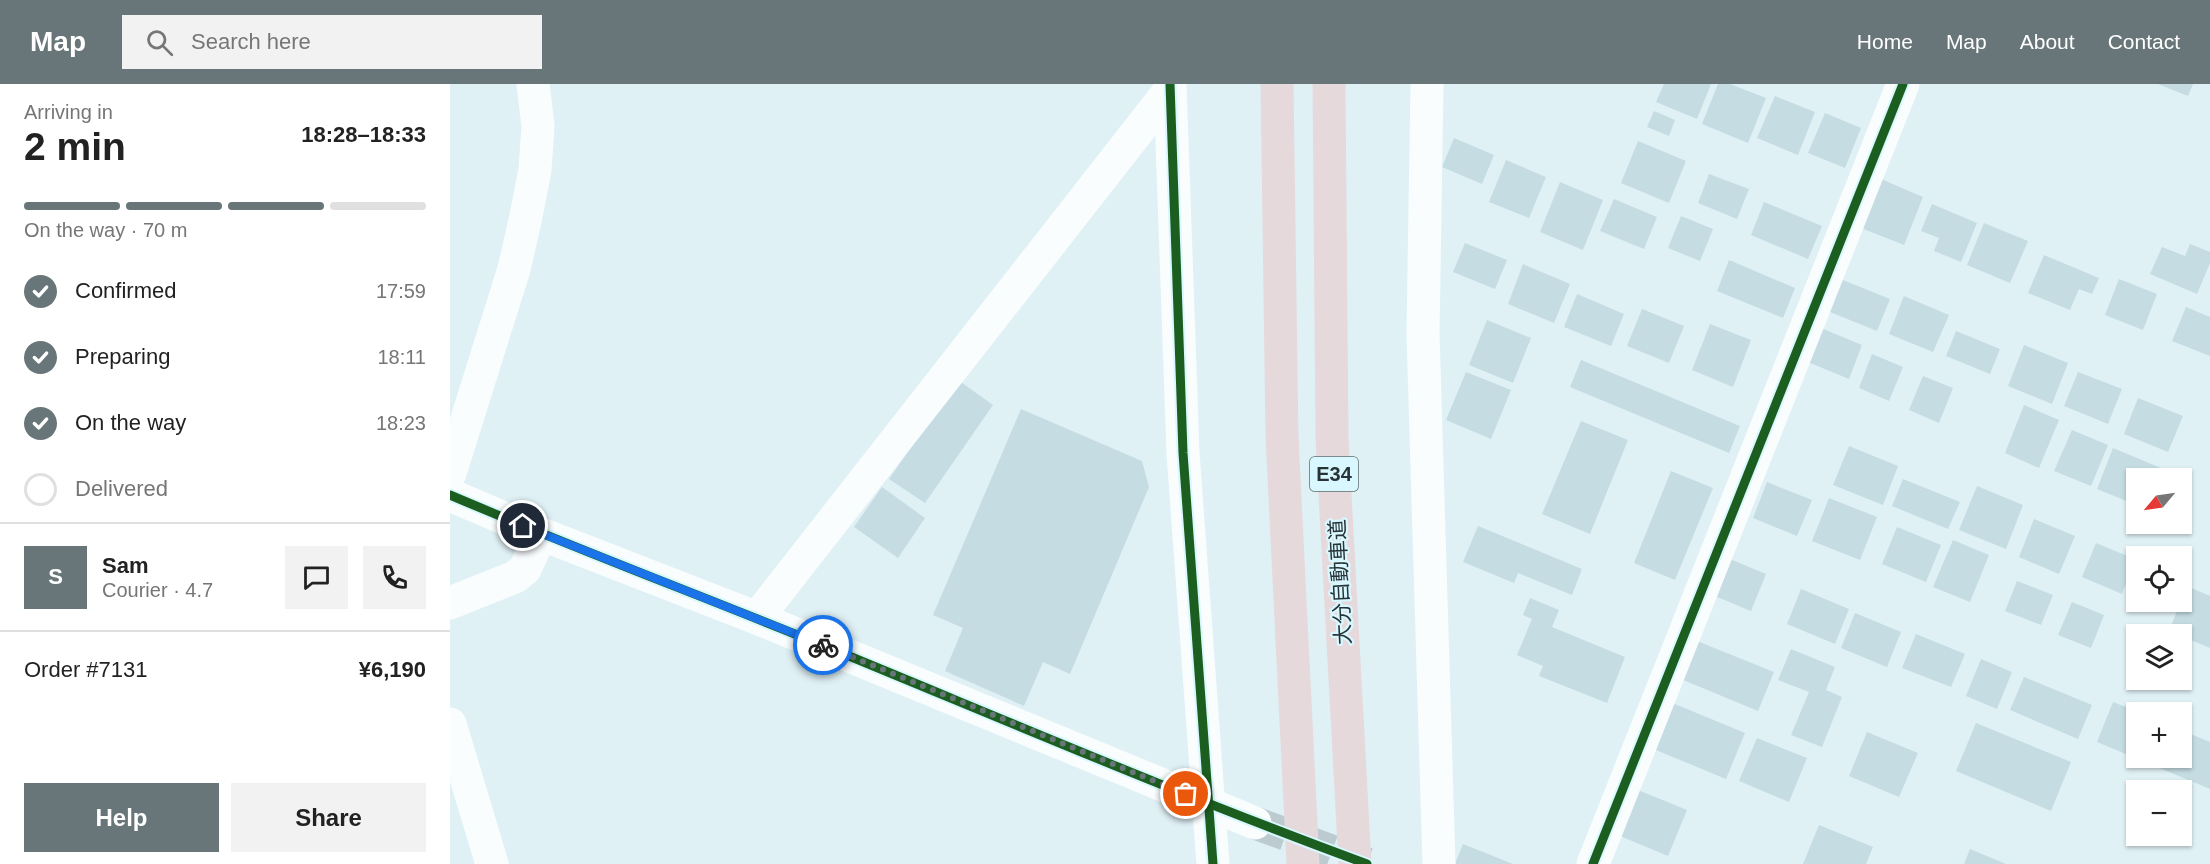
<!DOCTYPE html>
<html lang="en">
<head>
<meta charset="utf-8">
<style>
  body { margin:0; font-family:Arial,"Noto Sans JP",sans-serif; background:#f2f2f2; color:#222; height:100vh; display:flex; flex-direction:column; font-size:22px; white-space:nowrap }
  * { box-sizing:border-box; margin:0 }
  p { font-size:20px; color:#767676 }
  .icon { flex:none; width:33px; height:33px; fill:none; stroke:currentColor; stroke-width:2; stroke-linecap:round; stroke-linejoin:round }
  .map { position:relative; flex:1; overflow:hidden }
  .details { display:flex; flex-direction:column; background:#fff; width:450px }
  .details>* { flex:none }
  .needle { width:39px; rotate:241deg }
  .fabs { position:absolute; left:1676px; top:384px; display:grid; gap:12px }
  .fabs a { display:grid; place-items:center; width:66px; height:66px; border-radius:0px; background:#fff; box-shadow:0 2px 4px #0004; font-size:30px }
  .pin { position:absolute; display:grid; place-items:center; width:51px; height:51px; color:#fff; margin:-26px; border:3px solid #fff; border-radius:50%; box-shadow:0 2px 6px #0007 }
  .courier { position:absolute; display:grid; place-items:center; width:60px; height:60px; margin:-30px; border:4px solid #1a73e8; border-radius:50%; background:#fff; color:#222; box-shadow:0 2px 8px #0007 }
  .summary em { font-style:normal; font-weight:700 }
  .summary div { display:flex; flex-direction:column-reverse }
  .summary { display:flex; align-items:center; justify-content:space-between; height:102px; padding:0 24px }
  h1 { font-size:39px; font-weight:700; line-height:45px }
  .bar { display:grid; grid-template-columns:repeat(4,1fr); gap:9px 6px; align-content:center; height:72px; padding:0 24px }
  .bar i { height:8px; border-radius:4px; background:#e0e0e0 }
  .bar .on { background:#687679 }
  .bar p { grid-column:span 4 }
  .line { display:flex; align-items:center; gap:15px; padding:0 24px; border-top:2px solid #e0e0e0 }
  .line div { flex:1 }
  .round { display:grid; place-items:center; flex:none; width:63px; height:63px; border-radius:0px; background:#f2f2f2 }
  ol { padding:0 24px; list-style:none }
  li { display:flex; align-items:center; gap:18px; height:66px }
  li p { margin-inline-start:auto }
  li .icon { padding:6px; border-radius:50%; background:#687679; color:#fff; stroke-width:4 }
  li:last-child { color:#767676 }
  li i { width:33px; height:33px; border:3px solid #e0e0e0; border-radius:50% }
  .primary-button { display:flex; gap:12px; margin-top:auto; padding:12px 24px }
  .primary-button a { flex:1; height:69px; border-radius:0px; background:#687679; color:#fff; font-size:24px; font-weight:700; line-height:69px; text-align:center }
  .primary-button a+a { background:#f2f2f2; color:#222 }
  header { display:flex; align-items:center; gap:36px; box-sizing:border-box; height:84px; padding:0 30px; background:#687679; color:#fff }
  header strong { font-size:28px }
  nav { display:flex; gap:33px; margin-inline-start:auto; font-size:21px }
  .search { width:420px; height:54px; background:#f2f2f2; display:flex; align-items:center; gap:15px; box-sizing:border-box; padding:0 21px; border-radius:0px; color:#767676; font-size:22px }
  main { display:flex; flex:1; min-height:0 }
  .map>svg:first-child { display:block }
  .building { fill:#c4dce2 }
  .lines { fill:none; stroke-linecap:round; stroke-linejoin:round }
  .minor-tunnel { stroke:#bbcbd0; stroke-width:33; stroke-dasharray:33 16; stroke-linecap:butt }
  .minor { stroke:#fafdfe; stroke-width:33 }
  .highway { stroke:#e6d9dc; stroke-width:33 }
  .cycleway-casing { stroke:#d8f7fe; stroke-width:13 }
  .cycleway { stroke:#1b5e20; stroke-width:9 }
  .done { stroke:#687679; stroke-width:6; stroke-dasharray:0 10.8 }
  .route { stroke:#1a73e8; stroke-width:8 }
  .labels { text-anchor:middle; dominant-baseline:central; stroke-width:4.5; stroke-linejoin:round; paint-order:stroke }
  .shield { fill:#d8f7fe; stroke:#5c6e72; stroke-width:1.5 }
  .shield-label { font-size:20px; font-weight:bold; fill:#273336 }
  .street-label { font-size:21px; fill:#273336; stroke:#d8f7fe }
</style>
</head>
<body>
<header>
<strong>Map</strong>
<div class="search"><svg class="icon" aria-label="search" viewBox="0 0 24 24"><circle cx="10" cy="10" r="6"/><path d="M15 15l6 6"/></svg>Search here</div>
<nav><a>Home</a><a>Map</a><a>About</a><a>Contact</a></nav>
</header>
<main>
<section class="details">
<div class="summary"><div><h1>2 min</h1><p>Arriving in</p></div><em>18:28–18:33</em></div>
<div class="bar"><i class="on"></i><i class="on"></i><i class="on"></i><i></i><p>On the way · 70 m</p></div>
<ol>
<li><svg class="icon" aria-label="check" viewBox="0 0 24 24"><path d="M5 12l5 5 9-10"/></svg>Confirmed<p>17:59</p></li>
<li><svg class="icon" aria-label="check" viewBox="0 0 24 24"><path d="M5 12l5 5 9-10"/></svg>Preparing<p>18:11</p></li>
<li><svg class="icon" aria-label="check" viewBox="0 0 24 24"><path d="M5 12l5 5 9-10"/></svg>On the way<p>18:23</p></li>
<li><i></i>Delivered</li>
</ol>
<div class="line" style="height:108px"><b class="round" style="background:#687679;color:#fff">S</b><div><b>Sam</b><p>Courier · 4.7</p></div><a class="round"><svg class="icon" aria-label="chat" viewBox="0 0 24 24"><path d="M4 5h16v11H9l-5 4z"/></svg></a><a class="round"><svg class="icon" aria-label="phone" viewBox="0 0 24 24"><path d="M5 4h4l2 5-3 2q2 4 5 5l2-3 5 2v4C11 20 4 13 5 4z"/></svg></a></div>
<div class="line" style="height:78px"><div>Order #7131</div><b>¥6,190</b></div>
<div class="primary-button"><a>Help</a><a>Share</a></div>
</section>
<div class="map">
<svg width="1760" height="780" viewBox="0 0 1760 780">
  <rect width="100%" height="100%" fill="#e0f1f6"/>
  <!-- building -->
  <g class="building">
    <path d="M1214,0H1261L1247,35L1206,18Z"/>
    <path d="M1268,0H1280L1316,14L1298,59L1252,40Z"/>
    <path d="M1708,0H1743L1738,12Z"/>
    <path d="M1325,12L1365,28L1348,71L1307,54Z"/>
    <path d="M1204,27L1225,36L1219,52L1197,43Z"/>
    <path d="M1375,29L1411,44L1395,84L1358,69Z"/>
    <path d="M1004,54L1044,71L1032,100L992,83Z"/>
    <path d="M1188,57L1236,77L1219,119L1171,99Z"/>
    <path d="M1056,76L1096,93L1079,134L1039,118Z"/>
    <path d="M1259,90L1299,105L1287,135L1248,119Z"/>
    <path d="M1431,95L1473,113L1454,161L1411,144Z"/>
    <path d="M1110,98L1153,116L1133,166L1090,148Z"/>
    <path d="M1164,115L1207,133L1194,165L1150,147Z"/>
    <path d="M1314,118L1372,142L1358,175L1301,151Z"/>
    <path d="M1482,120L1527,139L1511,178L1484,167L1489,154L1471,147Z"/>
    <path d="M1231,132L1263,145L1250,177L1218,164Z"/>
    <path d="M1534,139L1578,157L1560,199L1517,181Z"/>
    <path d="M1015,159L1057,176L1045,205L1003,188Z"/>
    <path d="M1740,160L1760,168V179L1747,210L1700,190L1712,163L1735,172Z"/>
    <path d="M1594,171L1649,194L1642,210L1629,205L1620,226L1578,209Z"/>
    <path d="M1279,176L1345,204L1333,234L1267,207Z"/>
    <path d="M1073,180L1120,200L1104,239L1058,220Z"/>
    <path d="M1388,194L1440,215L1427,247L1375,226Z"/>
    <path d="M1669,195L1707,210L1693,246L1655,231Z"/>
    <path d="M1127,210L1174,230L1161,262L1114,243Z"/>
    <path d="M1454,212L1499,231L1483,268L1439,250Z"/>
    <path d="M1736,223L1760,233V272L1722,257Z"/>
    <path d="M1192,225L1234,242L1219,279L1177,262Z"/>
    <path d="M1037,236L1081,254L1063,299L1019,281Z"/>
    <path d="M1260,240L1301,256L1283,303L1242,286Z"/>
    <path d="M1366,242L1412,261L1399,295L1353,276Z"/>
    <path d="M1506,247L1550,265L1540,290L1496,272Z"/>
    <path d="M1574,261L1618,279L1602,320L1558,302Z"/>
    <path d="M1422,270L1453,283L1439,317L1409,304Z"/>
    <path d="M1131,276L1290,342L1279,369L1120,303Z"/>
    <path d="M1016,288L1061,306L1041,355L996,336Z"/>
    <path d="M1628,288L1672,305L1658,340L1614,322Z"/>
    <path d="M1473,292L1503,304L1489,339L1459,326Z"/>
    <path d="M508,296L543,321L475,419L439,395Z"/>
    <path d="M1688,314L1733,332L1718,368L1674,350Z"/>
    <path d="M1574,321L1609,336L1589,384L1555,369Z"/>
    <path d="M571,325L692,377L699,403L620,590L593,578L574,622L495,587L513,544L483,531Z"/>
    <path d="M1131,337L1178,356L1140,450L1092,430Z"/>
    <path d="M1622,346L1658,361L1641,402L1604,387Z"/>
    <path d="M1399,362L1448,382L1433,421L1383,401Z"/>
    <path d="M1663,364L1711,384L1707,394H1686V421L1647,405Z"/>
    <path d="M1221,387L1263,404L1225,496L1184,479Z"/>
    <path d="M1453,395L1510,418L1498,445L1442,422Z"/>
    <path d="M1317,398L1362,416L1347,452L1303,434Z"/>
    <path d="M1527,402L1573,421L1556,465L1509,446Z"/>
    <path d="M432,403L475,434L448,474L404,443Z"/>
    <path d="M1379,414L1427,433L1410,476L1362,457Z"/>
    <path d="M1584,435L1625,452L1609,490L1569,473Z"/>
    <path d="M1028,442L1132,485L1122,511L1068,489L1064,499L1013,478Z"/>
    <path d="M1447,443L1491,461L1476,498L1432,480Z"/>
    <path d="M1503,456L1539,471L1520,518L1483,503Z"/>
    <path d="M1646,459L1685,475L1672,510L1632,493Z"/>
    <path d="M1275,473L1316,490L1301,527L1260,510Z"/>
    <path d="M1567,497L1603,511L1591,541L1555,527Z"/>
    <path d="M1737,502L1760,512V564L1719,547Z"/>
    <path d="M1351,505L1399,525L1385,560L1337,540Z"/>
    <path d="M1080,514L1109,526L1102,543L1175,573L1157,619L1089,592L1093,582L1067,571L1082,535L1073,531Z"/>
    <path d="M1622,518L1654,531L1641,564L1608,551Z"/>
    <path d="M1405,529L1451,548L1437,583L1391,564Z"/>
    <path d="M1466,550L1515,570L1501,603L1452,584Z"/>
    <path d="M1242,555L1324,588L1308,627L1226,593Z"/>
    <path d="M1341,565L1385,583L1376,606L1392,613L1372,663L1341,651L1359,608L1328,596Z"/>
    <path d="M1531,575L1562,588L1547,625L1516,612Z"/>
    <path d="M1574,593L1642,621L1628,655L1560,626Z"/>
    <path d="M1220,618L1295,649L1276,695L1201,664Z"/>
    <path d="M1663,618L1686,627V674H1731V646L1760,658V705L1647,658Z"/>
    <path d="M1526,639L1621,678L1601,727L1506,687Z"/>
    <path d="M1417,648L1468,669L1449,713L1399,692Z"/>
    <path d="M1307,654L1357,674L1339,718L1289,697Z"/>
    <path d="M1188,706L1237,726L1218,772L1170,752Z"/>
    <path d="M1369,741L1423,763L1416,780H1353Z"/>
    <path d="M1013,760L1063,780H1005Z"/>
    <path d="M1520,765L1556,780H1514Z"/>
  </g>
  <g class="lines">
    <!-- minor-tunnel -->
    <path class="minor-tunnel" d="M805,739L917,780"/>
    <!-- minor -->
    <g class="minor">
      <path d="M720,0L733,369L763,780"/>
      <path d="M977,0L973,250L989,780"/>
      <path d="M0,389L64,185L75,137L85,86L88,42L83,0"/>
      <path d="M0,411L91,450L307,534L805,739"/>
      <path d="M0,519L65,493L75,485L91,450"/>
      <path d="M307,534L720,6"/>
      <path d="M0,640L42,780"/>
      <path d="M1143,780L1453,0"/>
    </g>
    <!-- highway -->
    <g class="highway">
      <path d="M827,0L832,353L853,780"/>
      <path d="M879,0L882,355L905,780"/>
    </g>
    <defs>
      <g id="cycleway">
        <path d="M720,0L733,369L763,780"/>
        <path d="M0,411C126,465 255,513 382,565C560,638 737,714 917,780"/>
        <path d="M1143,780L1453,0"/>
      </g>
    </defs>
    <!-- cycleway casing -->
    <use href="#cycleway" class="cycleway-casing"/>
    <!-- cycleway -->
    <use href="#cycleway" class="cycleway"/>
  </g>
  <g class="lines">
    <!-- done -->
    <path class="done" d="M373,561L736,710"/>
    <!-- route -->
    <path class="route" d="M73,442L373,561"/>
  </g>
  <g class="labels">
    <!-- shield labels -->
    <rect class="shield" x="860" y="373" width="48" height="34" rx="4.5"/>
    <g class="shield-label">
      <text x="884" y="390">E34</text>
    </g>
    <!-- street labels -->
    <g class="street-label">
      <text transform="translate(890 498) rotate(-93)">大分自動車道</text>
    </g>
  </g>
</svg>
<div class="fabs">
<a><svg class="needle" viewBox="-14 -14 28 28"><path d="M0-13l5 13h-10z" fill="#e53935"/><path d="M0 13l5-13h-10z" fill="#767676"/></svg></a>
<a><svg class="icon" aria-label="locate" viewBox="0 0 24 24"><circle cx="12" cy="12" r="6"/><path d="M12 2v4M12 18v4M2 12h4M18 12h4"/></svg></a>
<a><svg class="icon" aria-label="layers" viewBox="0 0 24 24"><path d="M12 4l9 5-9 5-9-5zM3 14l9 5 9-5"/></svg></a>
<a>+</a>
<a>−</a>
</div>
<div class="pin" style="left:736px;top:710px;background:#ea580c"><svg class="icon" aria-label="bag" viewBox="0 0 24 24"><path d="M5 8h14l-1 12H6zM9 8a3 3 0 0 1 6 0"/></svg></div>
<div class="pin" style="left:73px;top:442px;background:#1f2937"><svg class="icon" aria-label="home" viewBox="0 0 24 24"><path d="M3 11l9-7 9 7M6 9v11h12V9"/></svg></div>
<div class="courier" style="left:373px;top:561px"><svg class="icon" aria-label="bike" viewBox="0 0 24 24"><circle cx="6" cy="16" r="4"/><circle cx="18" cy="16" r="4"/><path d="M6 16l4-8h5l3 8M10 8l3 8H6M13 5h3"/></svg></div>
</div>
</main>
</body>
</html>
